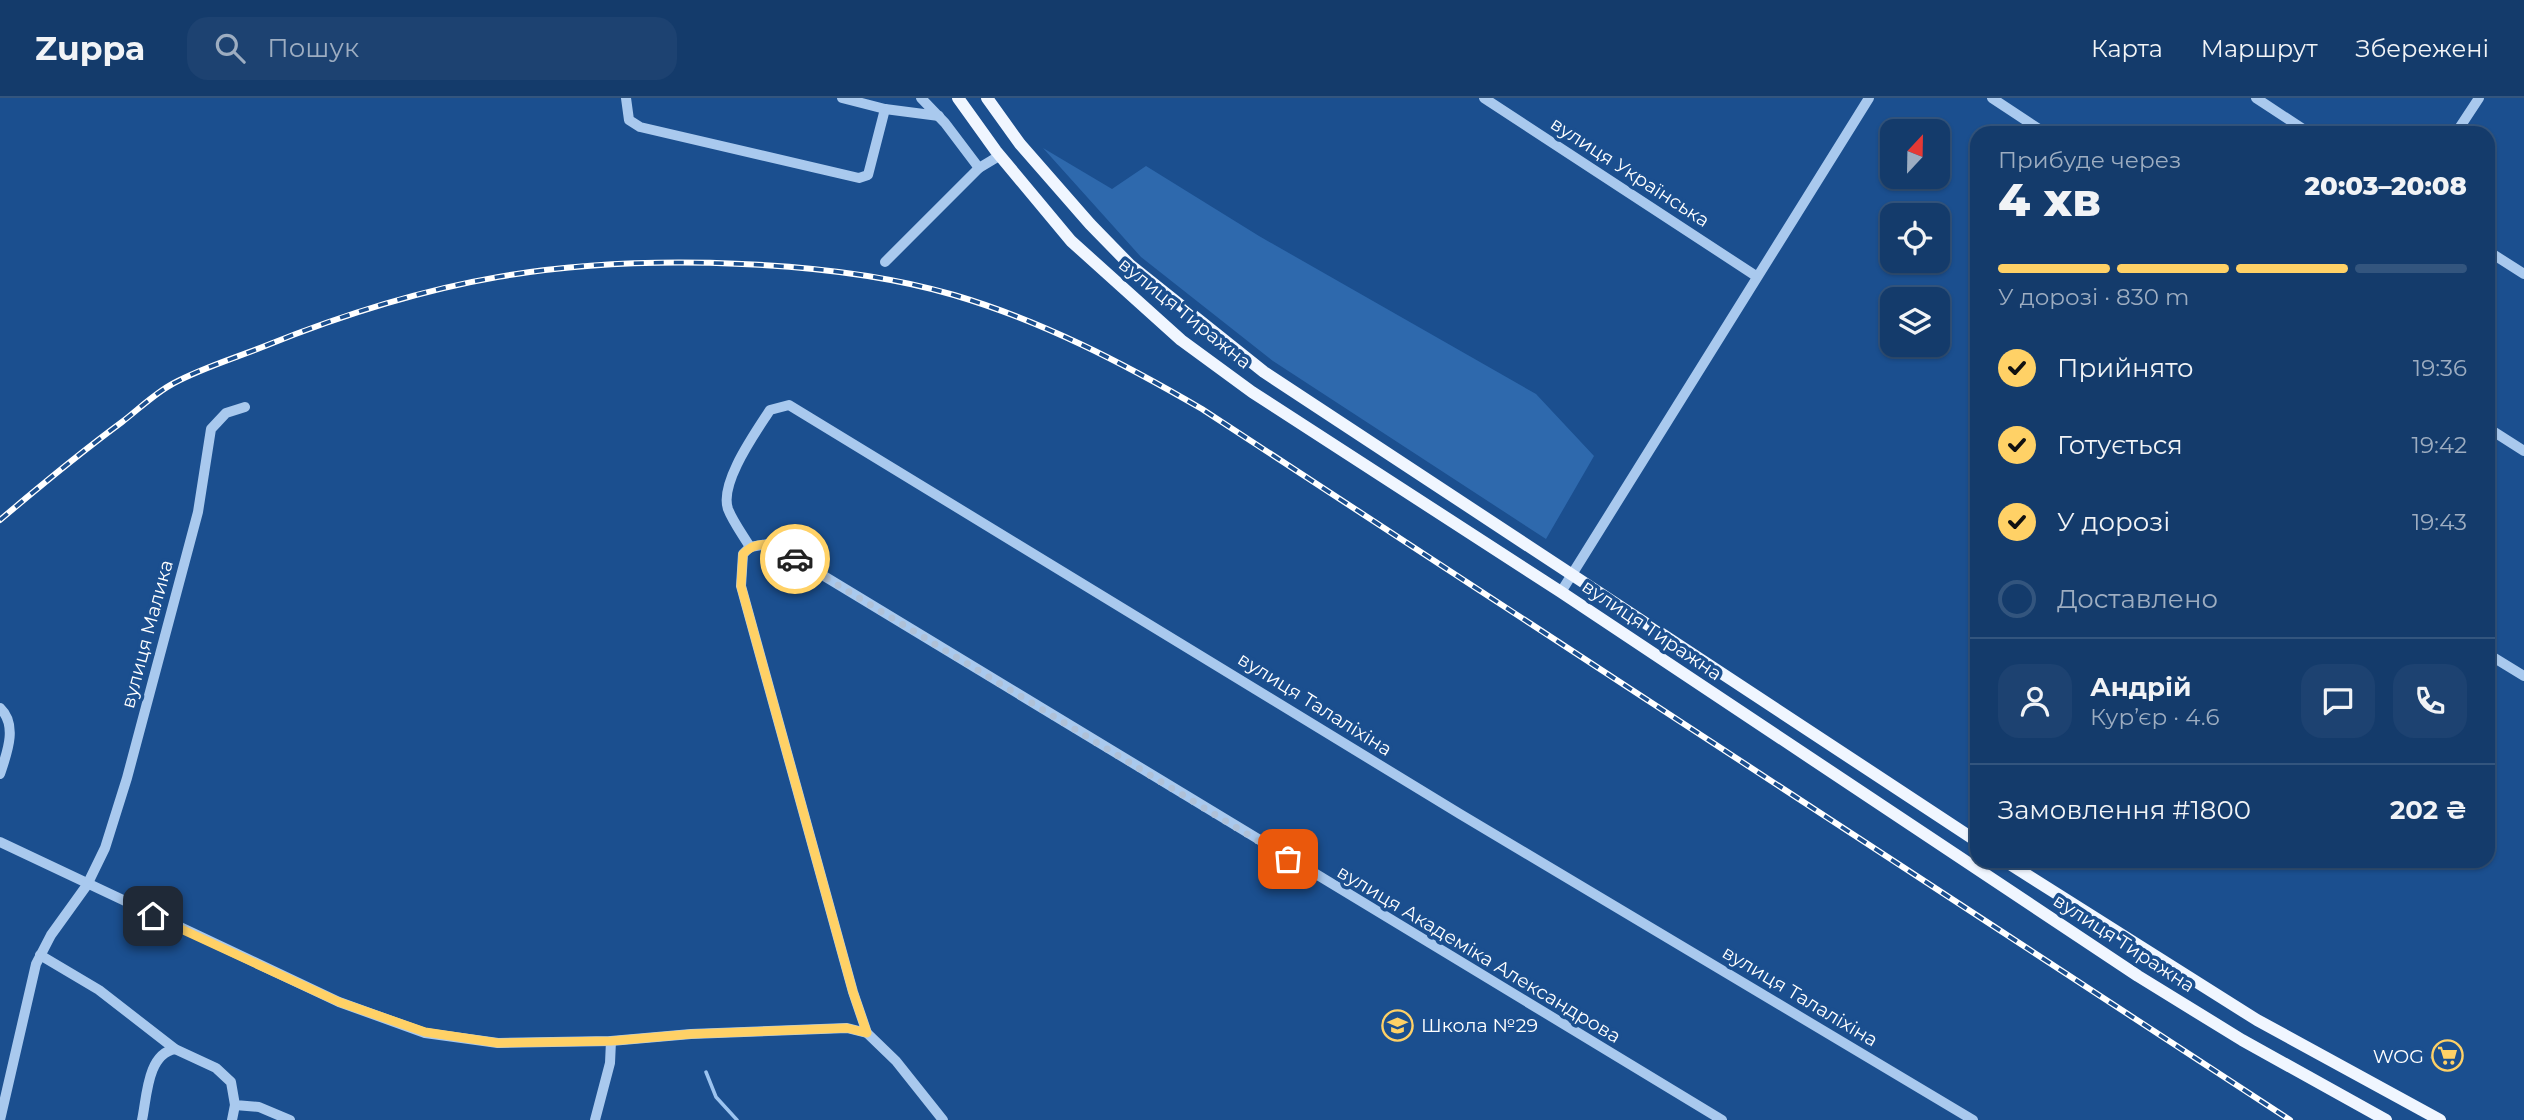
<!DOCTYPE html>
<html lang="uk">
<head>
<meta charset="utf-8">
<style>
  body { margin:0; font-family:Montserrat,sans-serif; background:#1d4271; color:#f1f3f6; height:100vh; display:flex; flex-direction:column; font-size:26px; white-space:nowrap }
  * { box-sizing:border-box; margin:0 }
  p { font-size:23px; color:#9dadc1 }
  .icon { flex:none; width:38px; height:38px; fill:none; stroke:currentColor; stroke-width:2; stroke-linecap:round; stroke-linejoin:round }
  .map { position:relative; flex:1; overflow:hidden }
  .details { position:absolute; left:1970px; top:28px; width:525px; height:742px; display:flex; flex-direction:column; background:#143b6b; border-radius:21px; box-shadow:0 2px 5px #0004,0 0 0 2px #33557e }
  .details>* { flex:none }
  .needle { width:46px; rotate:22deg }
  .buttons { position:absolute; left:1880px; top:21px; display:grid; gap:14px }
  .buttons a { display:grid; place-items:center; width:70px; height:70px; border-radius:14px; background:#143b6b; box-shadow:0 2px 5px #0004,0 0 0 2px #33557e; font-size:35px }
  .pin { position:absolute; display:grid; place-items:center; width:60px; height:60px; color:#fff; margin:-30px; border-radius:14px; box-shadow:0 4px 10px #0006 }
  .courier { position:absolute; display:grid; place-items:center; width:70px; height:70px; margin:-35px; border:5px solid #ffd166; border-radius:50%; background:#fff; color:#222; box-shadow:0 2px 9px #0007 }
  .headline em { font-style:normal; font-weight:800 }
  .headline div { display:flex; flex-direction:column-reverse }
  .headline { display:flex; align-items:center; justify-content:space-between; height:119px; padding:0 28px }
  h1 { font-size:46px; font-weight:800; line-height:52px }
  .bar { display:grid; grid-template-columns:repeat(4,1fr); gap:10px 7px; align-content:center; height:84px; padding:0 28px }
  .bar i { height:9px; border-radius:5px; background:#33557e }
  .bar .active { background:#ffd166 }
  .bar p { grid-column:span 4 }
  .line { display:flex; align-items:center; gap:18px; padding:0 28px; border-top:2px solid #33557e }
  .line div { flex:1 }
  .round { display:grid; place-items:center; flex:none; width:74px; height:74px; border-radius:21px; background:#1d4271 }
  ol { padding:0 28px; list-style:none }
  li { display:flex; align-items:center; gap:21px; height:77px }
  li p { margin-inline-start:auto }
  li .icon { padding:7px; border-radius:50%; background:#ffd166; color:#111; stroke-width:4 }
  li:last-child { color:#9dadc1 }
  li i { width:38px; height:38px; border:4px solid #33557e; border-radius:50% }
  header { display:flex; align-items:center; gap:42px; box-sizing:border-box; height:98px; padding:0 35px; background:#143b6b; border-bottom:2px solid #33557e }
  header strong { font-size:33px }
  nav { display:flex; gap:38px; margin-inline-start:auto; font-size:24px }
  .search { width:490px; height:63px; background:#1d4271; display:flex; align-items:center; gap:18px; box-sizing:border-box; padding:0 24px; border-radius:21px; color:#9dadc1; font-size:26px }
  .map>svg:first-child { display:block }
  .green { fill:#2e69ad }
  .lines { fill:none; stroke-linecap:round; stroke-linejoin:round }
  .stream { stroke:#9cc4f0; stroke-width:3.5 }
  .building { fill:#4478b7 }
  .minor { stroke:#a9c9ee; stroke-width:10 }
  .major { stroke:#f0f6ff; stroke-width:12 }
  .rail-casing { stroke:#fff; stroke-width:6 }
  .rail { stroke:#1b4f8f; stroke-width:3.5; stroke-dasharray:10; stroke-linecap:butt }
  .done { stroke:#afc1d8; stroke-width:7; stroke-dasharray:0 12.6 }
  .route { stroke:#ffd166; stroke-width:9 }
  .labels { text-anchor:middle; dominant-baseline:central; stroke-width:7; stroke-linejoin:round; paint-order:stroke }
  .street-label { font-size:19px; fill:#fff; stroke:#1b4f8f }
  .poi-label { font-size:19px; fill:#fff; stroke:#1b4f8f; text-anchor:start }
</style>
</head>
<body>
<header>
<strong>Zuppa</strong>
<div class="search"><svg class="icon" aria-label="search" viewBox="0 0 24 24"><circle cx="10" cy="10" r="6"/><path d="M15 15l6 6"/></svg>Пошук</div>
<nav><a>Карта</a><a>Маршрут</a><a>Збережені</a></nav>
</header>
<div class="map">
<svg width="2524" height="1022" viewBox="0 0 2524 1022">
  <rect width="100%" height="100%" fill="#1b4f8f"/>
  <!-- green -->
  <path class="green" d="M1043,50L1112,91L1146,68L1259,138L1536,296L1594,358L1546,441L1273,263L1141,159Z"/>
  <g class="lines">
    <!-- stream -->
    <path class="stream" d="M706,974L716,999L737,1022"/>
  </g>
  <!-- building -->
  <path class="building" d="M2437,945L2453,953L2446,968L2430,960Z"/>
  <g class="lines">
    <!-- minor -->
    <g class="minor">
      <path d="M626,0L629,22L640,29L859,80L868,77L885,11"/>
      <path d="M842,0L885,11L939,18"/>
      <path d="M921,0L945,25L979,70"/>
      <path d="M1484,0L1756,178"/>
      <path d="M1992,0L2045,35"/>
      <path d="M2256,0L2309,35"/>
      <path d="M2456,35L2479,0"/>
      <path d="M2488,153L2524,176"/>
      <path d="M885,164L979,70L999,58"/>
      <path d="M2488,330L2524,353"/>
      <path d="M750,449C743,437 733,424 728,411C719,385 756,334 770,312L789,307L1460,716L1973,1022"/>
      <path d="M750,449L768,446L791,458L1722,1022"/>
      <path d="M750,449L743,456L741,488L853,894L867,935L896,963L943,1022"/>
      <path d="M1561,494L1869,0"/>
      <path d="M2488,556L2524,578"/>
      <path d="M0,610C18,627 7,655 0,676"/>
      <path d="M0,744L339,904L425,935L498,945L611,943L691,936L847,930L867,935"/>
      <path d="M40,857L99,892L175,951L216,970L231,984L235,1007L259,1009L290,1022"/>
      <path d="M0,1022L36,866L51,837L87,787L105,750L127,680L198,414L211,331L226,315L245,309"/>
      <path d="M142,1022C147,999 147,956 175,951"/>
      <path d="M232,1022L235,1007"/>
      <path d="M595,1022L610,965L611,943"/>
    </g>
    <!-- major -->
    <g class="major">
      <path d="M958,0L996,53L1071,143L1181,242L1252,294L1561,494L2138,878L2242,942L2386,1022"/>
      <path d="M987,0L1020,46L1090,126L1130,167L1264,274L1978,744"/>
      <path d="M2005,763L2257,922L2440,1022"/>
    </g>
    <defs>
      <path id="rail" d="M0,422C40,388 80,355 122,324C139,311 155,295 174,285C202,270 235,260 265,248C431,181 563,158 742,166C813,169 885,177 954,197C1042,223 1123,265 1202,311L2290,1022"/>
    </defs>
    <!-- rail casing -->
    <use href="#rail" class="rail-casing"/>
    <!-- rail -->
    <use href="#rail" class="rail"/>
  </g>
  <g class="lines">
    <!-- done -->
    <path class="done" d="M795,461L1288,761"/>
    <!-- route -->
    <path class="route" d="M153,818L339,904L425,934L498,945L611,943L691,936L847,930L867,935L853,894L741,488L743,456C761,438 777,449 795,461"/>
  </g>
  <!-- icons -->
  <defs>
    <symbol id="school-ring" viewBox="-11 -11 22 22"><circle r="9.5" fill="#1b4f8f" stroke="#ffd166" stroke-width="1.5"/><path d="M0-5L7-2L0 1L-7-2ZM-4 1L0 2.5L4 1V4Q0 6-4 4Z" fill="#ffd166"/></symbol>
    <symbol id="supermarket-ring" viewBox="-11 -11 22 22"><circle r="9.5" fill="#1b4f8f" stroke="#ffd166" stroke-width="1.5"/><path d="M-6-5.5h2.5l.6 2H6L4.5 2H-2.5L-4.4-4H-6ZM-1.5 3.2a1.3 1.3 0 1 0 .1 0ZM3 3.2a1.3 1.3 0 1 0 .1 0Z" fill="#ffd166"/></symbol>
  </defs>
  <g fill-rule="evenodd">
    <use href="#school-ring" x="1380" y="910" width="35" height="35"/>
    <use href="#supermarket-ring" x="2430" y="940" width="35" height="35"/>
  </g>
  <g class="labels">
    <!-- street labels -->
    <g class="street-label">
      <text transform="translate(1630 74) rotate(33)">вулиця Українська</text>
      <text transform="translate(1185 215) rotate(39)">вулиця Тиражна</text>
      <text transform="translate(1652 532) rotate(34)">вулиця Тиражна</text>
      <text transform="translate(147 536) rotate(-75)">вулиця Малика</text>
      <text transform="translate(1315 606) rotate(32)">вулиця Талаліхіна</text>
      <text transform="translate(2124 845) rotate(33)">вулиця Тиражна</text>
      <text transform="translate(1479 856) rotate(31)">вулиця Академіка Александрова</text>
      <text transform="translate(1800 898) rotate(31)">вулиця Талаліхіна</text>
    </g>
    <!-- poi labels -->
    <g class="poi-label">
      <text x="1421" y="927">Школа №29</text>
      <text x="2424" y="958" text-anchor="end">WOG</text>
    </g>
  </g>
</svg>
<div class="buttons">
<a><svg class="needle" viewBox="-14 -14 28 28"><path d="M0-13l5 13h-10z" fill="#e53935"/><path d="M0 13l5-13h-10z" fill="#9dadc1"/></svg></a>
<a><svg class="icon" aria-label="locate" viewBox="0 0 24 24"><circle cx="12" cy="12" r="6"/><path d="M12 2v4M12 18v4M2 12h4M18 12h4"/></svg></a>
<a><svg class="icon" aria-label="layers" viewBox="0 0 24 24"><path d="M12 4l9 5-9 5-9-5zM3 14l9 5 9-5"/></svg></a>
</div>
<div class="pin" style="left:1288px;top:761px;background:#ea580c"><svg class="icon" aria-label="bag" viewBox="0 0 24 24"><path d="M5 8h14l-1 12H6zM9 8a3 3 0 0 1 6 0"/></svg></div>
<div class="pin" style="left:153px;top:818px;background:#1f2937"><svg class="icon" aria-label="home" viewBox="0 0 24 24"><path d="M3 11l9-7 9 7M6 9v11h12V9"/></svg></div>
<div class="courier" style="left:795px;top:461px"><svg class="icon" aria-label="car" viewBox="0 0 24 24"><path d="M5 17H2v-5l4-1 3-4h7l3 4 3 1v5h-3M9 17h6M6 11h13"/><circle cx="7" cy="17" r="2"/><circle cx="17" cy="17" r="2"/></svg></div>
<section class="details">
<div class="headline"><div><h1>4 хв</h1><p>Прибуде через</p></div><em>20:03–20:08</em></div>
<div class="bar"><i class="active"></i><i class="active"></i><i class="active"></i><i></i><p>У дорозі · 830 m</p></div>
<ol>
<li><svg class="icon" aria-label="check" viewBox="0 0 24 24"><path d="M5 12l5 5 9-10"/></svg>Прийнято<p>19:36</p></li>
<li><svg class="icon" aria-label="check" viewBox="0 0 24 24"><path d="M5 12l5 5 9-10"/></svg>Готується<p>19:42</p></li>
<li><svg class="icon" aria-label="check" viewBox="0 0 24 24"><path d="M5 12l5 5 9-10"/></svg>У дорозі<p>19:43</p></li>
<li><i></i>Доставлено</li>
</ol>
<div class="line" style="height:126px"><a class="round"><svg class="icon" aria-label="person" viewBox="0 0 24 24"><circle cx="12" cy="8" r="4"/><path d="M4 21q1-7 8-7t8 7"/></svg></a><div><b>Андрій</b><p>Кур’єр · 4.6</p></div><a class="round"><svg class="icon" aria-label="chat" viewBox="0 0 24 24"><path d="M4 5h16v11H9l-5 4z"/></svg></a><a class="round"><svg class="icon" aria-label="phone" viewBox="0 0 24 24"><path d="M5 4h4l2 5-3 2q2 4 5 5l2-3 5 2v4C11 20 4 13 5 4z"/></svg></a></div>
<div class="line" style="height:91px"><div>Замовлення #1800</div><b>202 ₴</b></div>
</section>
</div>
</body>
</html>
